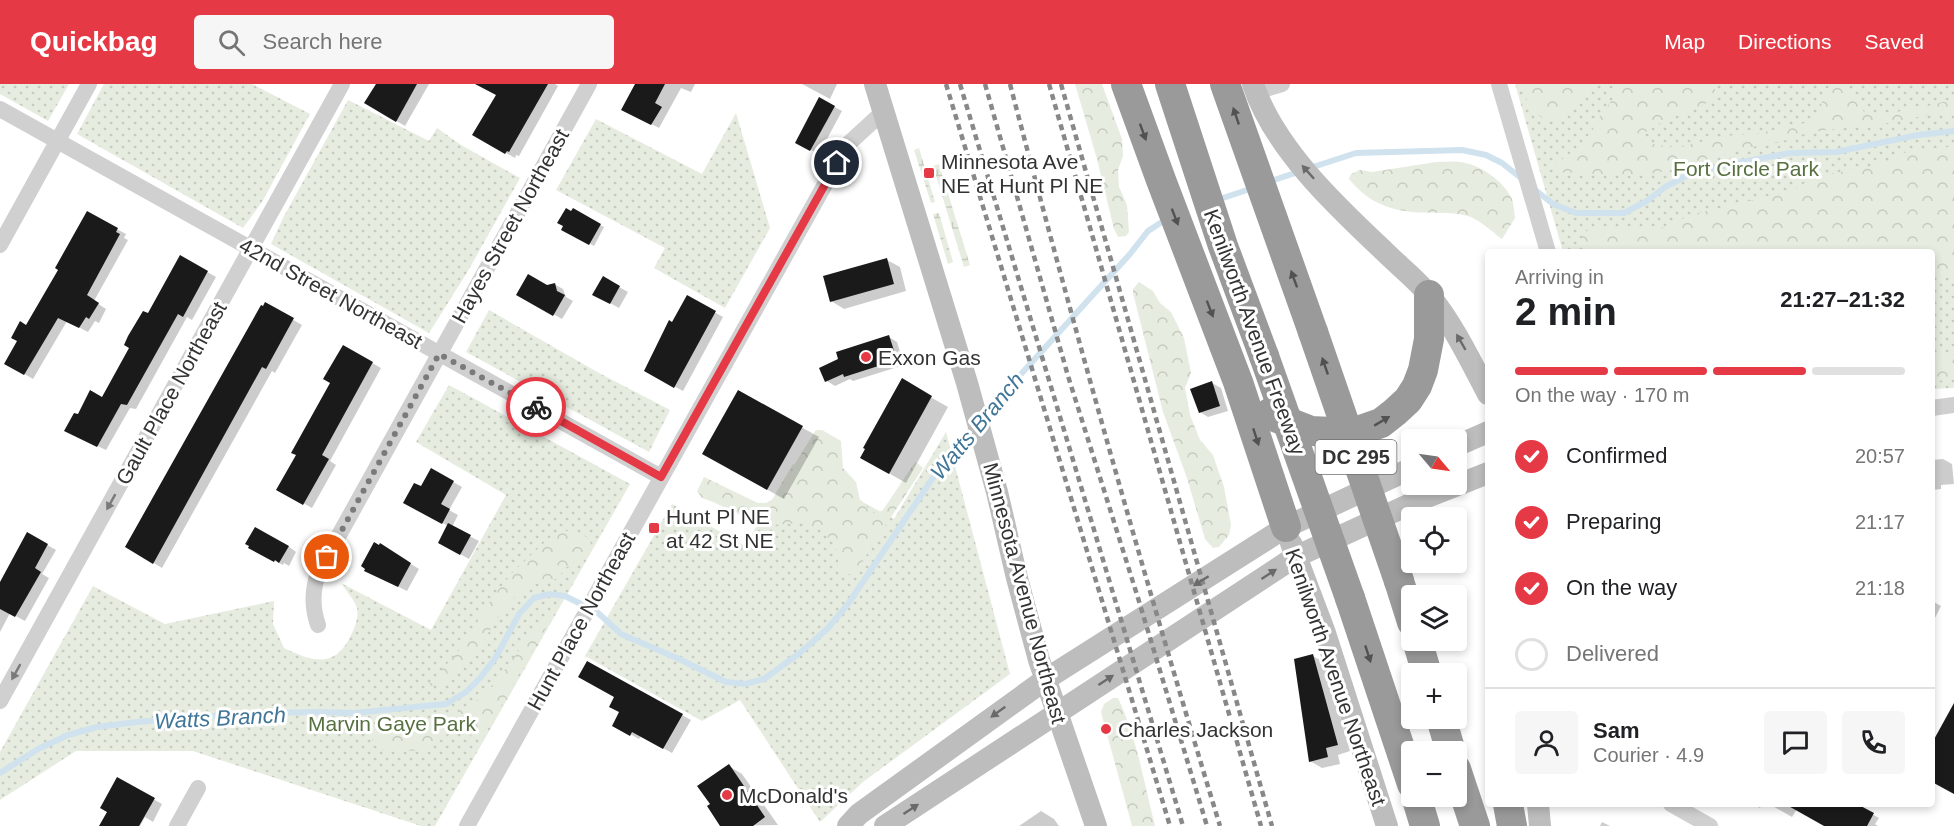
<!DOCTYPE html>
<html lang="en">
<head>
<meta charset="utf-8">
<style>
  body { margin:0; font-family:Arial,sans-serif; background:#f6f6f6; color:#202124; height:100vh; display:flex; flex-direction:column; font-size:22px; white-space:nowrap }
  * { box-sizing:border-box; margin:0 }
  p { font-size:20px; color:#757577 }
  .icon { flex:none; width:33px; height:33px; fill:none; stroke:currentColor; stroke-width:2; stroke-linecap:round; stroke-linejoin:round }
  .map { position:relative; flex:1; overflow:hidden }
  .panel { position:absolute; left:1485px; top:165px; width:450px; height:558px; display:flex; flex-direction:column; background:#fff; border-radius:6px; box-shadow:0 3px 9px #0003 }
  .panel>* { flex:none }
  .needle { width:39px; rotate:119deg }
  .tools { position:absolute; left:1401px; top:345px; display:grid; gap:12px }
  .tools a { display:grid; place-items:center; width:66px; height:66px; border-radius:6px; background:#fff; box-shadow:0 3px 9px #0003; font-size:30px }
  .pin { position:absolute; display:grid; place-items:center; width:51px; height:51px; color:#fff; margin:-26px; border:3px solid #fff; border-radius:50%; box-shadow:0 2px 6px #0007 }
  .courier { position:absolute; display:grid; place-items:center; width:60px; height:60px; margin:-30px; border:4px solid #e63946; border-radius:50%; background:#fff; color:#222; box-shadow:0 2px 8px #0007 }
  .head em { font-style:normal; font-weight:800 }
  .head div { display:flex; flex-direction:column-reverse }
  .head { display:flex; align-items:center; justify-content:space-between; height:102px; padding:0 30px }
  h1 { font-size:39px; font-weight:800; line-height:45px }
  .bar { display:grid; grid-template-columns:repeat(4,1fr); gap:9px 6px; align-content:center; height:72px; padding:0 30px }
  .bar i { height:8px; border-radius:4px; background:#e0e0e0 }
  .bar .active { background:#e63946 }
  .bar p { grid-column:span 4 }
  .line { display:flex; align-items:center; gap:15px; padding:0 30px; border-top:2px solid #e0e0e0 }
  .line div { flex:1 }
  .round { display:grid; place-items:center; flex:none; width:63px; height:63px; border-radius:6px; background:#f6f6f6 }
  ol { padding:0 30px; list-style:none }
  li { display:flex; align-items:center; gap:18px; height:66px }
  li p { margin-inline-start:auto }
  li .icon { padding:6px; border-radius:50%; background:#e63946; color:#fff; stroke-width:4 }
  li:last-child { color:#757577 }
  li i { width:33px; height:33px; border:3px solid #e0e0e0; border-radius:50% }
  header { display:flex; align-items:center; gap:36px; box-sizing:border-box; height:84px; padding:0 30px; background:#e63946; color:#fff }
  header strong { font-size:28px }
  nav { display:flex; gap:33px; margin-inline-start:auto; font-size:21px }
  .search { width:420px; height:54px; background:#f6f6f6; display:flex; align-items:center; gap:15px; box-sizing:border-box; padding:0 21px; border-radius:6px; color:#757577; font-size:22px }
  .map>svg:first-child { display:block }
  .green { fill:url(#green-dots) }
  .forest { fill:url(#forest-crowns) }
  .wetland { fill:url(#wetland-marsh) }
  .shadow { fill:#0003 }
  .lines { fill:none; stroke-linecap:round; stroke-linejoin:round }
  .stream { stroke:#cfe2ee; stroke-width:6 }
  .building { fill:#1a1a1a }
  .street { stroke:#d0d0d0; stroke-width:16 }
  .secondary { stroke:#bdbdbd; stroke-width:22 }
  .highway { stroke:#9a9a9a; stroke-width:30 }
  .rail { stroke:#888; stroke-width:4.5; stroke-dasharray:6 4.5; stroke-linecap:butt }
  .highway-bridge { stroke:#9a9a9a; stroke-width:30 }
  .oneway { fill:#525252 }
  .oneway2 { fill:#6a6a6a }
  .oneway3 { fill:#7a7a7a }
  .done { stroke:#7a7a7a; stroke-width:6; stroke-dasharray:0 10.8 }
  .route { stroke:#e63946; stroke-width:8 }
  .poi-dot { fill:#e63946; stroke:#fff; stroke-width:2 }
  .labels { text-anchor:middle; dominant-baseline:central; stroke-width:6; stroke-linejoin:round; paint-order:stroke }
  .shield { fill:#fff; stroke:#707070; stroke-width:1.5 }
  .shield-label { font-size:20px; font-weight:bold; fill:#333 }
  .poi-label { font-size:21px; fill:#333; stroke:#fff; text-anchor:start }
  .park-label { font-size:21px; fill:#56703f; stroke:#fff }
  .street-label { font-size:21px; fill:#333; stroke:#fff }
  .water-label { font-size:22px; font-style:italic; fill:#3f7597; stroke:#fff }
</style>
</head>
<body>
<header>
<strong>Quickbag</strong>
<div class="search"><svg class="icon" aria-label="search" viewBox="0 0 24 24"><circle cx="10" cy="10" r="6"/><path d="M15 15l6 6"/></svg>Search here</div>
<nav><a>Map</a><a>Directions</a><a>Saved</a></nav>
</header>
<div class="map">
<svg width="1954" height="742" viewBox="0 0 1954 742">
  <defs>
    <pattern id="green-dots" width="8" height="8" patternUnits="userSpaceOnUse" patternTransform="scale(1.5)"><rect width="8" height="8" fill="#e6ecdf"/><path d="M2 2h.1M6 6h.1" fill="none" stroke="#c6cbc0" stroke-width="1.8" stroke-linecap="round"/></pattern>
    <pattern id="forest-crowns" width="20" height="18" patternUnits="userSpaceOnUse" patternTransform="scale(1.5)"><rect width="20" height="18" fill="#e6ecdf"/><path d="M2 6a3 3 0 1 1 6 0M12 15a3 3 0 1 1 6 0" fill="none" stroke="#c6cbc0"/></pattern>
    <pattern id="wetland-marsh" width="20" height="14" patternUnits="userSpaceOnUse" patternTransform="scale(1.5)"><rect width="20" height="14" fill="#e6ecdf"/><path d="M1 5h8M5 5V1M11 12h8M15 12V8" fill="none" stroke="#c6cbc0"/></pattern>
  </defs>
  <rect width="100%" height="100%" fill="#fff"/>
  <!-- green -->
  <g class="green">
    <path d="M0,0H69L48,37L0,10Z"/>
    <path d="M104,0H252L310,30L262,118L243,144L77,50Z"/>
    <path d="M1515,0H1954V304L1932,305V168H1563Z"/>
    <path d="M348,16L429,57L437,44L461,61L520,94L468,187L429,249L271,160L283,134Z"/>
    <path d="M736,29L770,144L725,224L654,184L665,164L556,106L596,35L702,90Z"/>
    <path d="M489,226L599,289L670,326L649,368L466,268Z"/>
    <path d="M449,301L630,400L435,742H421L193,667H76L0,716V668L93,502L165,540L274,517L273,540L284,564C313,578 335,585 351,551C355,544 359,532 357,524C354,515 346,507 341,499L431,546L506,411L416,358Z"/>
    <path d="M946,348L1010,590L863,698L820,738L740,616L702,637L585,572L672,420L745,462L793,380L894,435Z"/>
  </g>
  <!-- forest -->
  <g class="forest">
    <path d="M1075,0H1102L1122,55L1123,72L1118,86L1119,103L1127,121L1129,148L1126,152L1118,153L1114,145L1097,75Z"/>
    <path d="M1520,0H1594C1581,9 1570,27 1559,34C1540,45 1524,14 1520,0Z"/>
    <path d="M1611,0L1714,1L1716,12C1696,31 1662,30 1640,54L1644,58L1668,63L1683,62L1726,52L1759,49L1810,38L1818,32L1824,12L1830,5L1839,1L1847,2L1854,9L1864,28L1873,32L1924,23L1954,15V29L1928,31L1883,40L1810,48L1780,58L1747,64L1667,87L1635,92L1561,88L1556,85V80C1569,70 1582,61 1591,48C1595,43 1597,37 1600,32C1607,21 1620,13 1611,0Z"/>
    <path d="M1946,63L1954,64V190L1932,192V168H1583L1582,151L1586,147L1595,144L1658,145L1694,130L1788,108L1818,92L1873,82L1909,67Z"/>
    <path d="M1436,78C1444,78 1452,77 1460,78C1479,80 1504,97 1512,115C1514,121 1514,128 1515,134L1502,155C1491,147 1480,136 1468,132C1449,127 1431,130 1412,128C1385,125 1366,116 1349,95L1351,90L1360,86L1372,88Z"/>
    <path d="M1139,198L1153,207L1160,219L1171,228L1184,254L1191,289L1185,304L1190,331L1200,356L1213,371L1224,403L1231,441L1229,451L1219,463L1213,464L1205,455L1187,394L1163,328L1133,209V205Z"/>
    <path d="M1932,272H1954V296L1932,297Z"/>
    <path d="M816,346H822L841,357L843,384L856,398L860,416L875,430L883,426L913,381L916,378L923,384L853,492L836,486C845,463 825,448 807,438L774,441L753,437L713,418L702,414L697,407L704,393L758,419H766L773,415Z"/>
    <path d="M572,445L588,454L591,460C590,461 588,467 587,468C581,475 571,478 565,485C561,488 561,493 556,495C545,500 532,498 521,507C486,535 480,589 432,602L429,600L461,564L494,511L512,489L549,454Z"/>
    <path d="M546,532L552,535L536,560L484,652L478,653L451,647C443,654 435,662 425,665C413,667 371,672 372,654C372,651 373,648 375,645C383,636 400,642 411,643C428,643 453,633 467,623C495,606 521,562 541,535Z"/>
    <path d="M1113,614H1118C1137,654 1144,699 1155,742H1132L1101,628L1104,620Z"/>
  </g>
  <!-- wetland -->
  <g class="wetland">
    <path d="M919,64L935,118L931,119L914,66Z"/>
    <path d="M939,80L970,181L964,183L933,82Z"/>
    <path d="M939,129L953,178L948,180L933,130Z"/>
  </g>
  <!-- shadow -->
  <g class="shadow">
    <path d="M376,0H429L405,42L366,19Z"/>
    <path d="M486,0H555L558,2L519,72L516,71L515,74L474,51L497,11Z"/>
    <path d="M637,0H695L691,8L681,4L659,44L630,29Z"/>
    <path d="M802,0H837L830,15Z"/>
    <path d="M820,15L842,27L819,70L797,59Z"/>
    <path d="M573,127L604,143L594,162L563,145Z"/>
    <path d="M87,129L126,150L124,154L128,156L94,217L106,225L99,239L95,237L88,248L67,237L33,295L6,279L60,185Z"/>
    <path d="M181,173L216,193L192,236L187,233L136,325L130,324L106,366L74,351L78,333L103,315Z"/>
    <path d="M887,176L900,183L906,207L844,225L831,217Z"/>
    <path d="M603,194L628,208L619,224L594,210Z"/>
    <path d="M554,200L563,205L566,213L573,217L562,235L518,210Z"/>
    <path d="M687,213L723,233L683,307L646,287Z"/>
    <path d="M266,220L302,241L275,289L272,287L162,484L127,463Z"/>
    <path d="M889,253L897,258L904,281L853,297L850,295L835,302L827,297Z"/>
    <path d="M344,263L381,284L330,377L336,381L312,424L278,405L298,371L332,299Z"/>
    <path d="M902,297L948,323L906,399L862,374Z"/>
    <path d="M1212,299L1221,304L1228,327L1208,333L1200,328Z"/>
    <path d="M739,308L819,353L784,415L704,370Z"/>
    <path d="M1943,375L1952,380L1954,400L1941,401V405L1932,406V376Z"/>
    <path d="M432,386L462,403L449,426L458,431L452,443L479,457L469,475L440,459L448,442L405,418L422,404Z"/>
    <path d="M28,450L56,466L42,490L49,494L25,537L10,529L0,548V501Z"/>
    <path d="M284,459L296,468L289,482L284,479L283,481L250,464Z"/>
    <path d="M380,461L419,485L407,507L375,491Z"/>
    <path d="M1932,517L1941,522L1934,536L1932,535Z"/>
    <path d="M1313,572L1325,579L1350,667L1338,671L1340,680L1322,684L1310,677Z"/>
    <path d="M588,579L691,636L672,669L641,652L639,655L614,641L621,628L616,613Z"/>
    <path d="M729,682L742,690L778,741L722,742Z"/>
    <path d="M118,695L162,720L153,738L145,733L140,742H101L109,727Z"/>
    <path d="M1752,720H1762L1760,724Z"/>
    <path d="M1769,720H1854L1879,734L1875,740L1878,742H1827L1797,725L1792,733Z"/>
    <path d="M1041,727L1054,735L1059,742H1019Z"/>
    <path d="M1602,738L1610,742H1600Z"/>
  </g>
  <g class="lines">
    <!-- stream -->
    <g class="stream">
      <path d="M1310,84L1356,69L1462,66L1486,71L1502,79L1521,94"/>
      <path d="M1268,98L1301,87"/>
      <path d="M1534,105L1553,120L1576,129H1624L1647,117L1665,103L1692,89L1731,80L1790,69L1836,68L1918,51L1954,47"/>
      <path d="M1217,116L1253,104"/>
      <path d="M983,332L1130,170L1148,147L1168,134"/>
      <path d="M0,689L38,665L68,651L97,643L137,638L239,630L316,628L354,629L446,620L466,608L481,593L496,573L519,530L534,514L549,510L565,512L597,528L621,550L679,575L726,598L745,600L764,595L801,568L828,544L848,520L947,373L974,342"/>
    </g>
  </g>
  <!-- building -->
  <g class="building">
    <path d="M376,0H417L396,38L364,19Z"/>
    <path d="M475,0H548L509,68L507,67L505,70L472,51L496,11Z"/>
    <path d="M635,0H665L655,19L662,23L651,41L621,26Z"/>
    <path d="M819,13L835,22L810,67L795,59Z"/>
    <path d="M566,124L571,127L573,124L601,140L589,161L561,146L563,142L557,139Z"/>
    <path d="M87,127L118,144L116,148L120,150L87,211L99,219L89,235L86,233L79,244L58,234L24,291L4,280L17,257L11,254L20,237L26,241L58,186L55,184Z"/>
    <path d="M180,171L208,187L183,233L178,230L127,321L121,320L97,363L64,347L74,329L78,330L90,306L102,313L129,264L124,261L128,252L143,227L148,229Z"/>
    <path d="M887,174L894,200L830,218L823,192Z"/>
    <path d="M528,190L547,201L555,199L557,207L565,211L553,232L516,211Z"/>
    <path d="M603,192L620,202L610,220L592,211Z"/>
    <path d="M687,211L716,227L674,304L644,287L669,236L672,238Z"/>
    <path d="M265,218L294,234L266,285L262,283L153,480L125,463L261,221L263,222Z"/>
    <path d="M889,251L897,276L844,293L843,290L825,298L819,284L838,275L836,268Z"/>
    <path d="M343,261L373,278L322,371L329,375L303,421L276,406L296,371L291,369L330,299L323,295Z"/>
    <path d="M902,294L932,312L889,390L860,374L865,365L863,364Z"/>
    <path d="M1212,297L1220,322L1199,329L1190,305Z"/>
    <path d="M738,306L803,342L767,406L702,370Z"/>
    <path d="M431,384L454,397L441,420L450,425L442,440L403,419L414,399L421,402Z"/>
    <path d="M448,439L471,451L460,471L438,459Z"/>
    <path d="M255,443L289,462L279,479L275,476L274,478L248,464L249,462L245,460Z"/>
    <path d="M27,448L48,460L35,484L41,488L15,533L0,525V498Z"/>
    <path d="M374,458L379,461L380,459L411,479L398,503L364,487L365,485L361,482Z"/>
    <path d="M1313,570L1338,661L1326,664L1328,673L1309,678L1294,575Z"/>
    <path d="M587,577L683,630L663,665L632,648L630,652L612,642L619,628L609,623L614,613L578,593Z"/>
    <path d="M1954,619V710L1932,698V659Z"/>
    <path d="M729,680L765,733L753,742H720L707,722L710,720L697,702Z"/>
    <path d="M117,693L155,714L139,742H99L107,728L100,724Z"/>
    <path d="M1785,720H1857L1874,729L1867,742H1824Z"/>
  </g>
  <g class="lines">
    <!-- street -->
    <g class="street">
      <path d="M1499,0L1548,168"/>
      <path d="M1256,8L1282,0"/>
      <path d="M0,25L661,393"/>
      <path d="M0,161L89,0"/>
      <path d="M1932,324L1954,321"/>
      <path d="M318,541C312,523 312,508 318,489L589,0"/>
      <path d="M0,617L342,0"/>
      <path d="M1671,720L1710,742"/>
      <path d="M177,742L198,704"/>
      <path d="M467,742L847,61L883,28"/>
    </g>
    <!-- secondary -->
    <g class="secondary">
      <path d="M875,0L967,299L997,408L1017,494L1039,576L1096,742"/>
      <path d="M1253,0C1274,64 1336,122 1384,167C1399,182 1417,196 1430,212C1454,242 1470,276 1488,310"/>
      <path d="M1456,362L1488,348"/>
      <path d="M1291,459L1325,549L1387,742"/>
      <path d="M1538,720L1540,742"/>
      <path d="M848,742L859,730L1046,595L1286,443L1412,384"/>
      <path d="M885,742L1295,473L1417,417L1488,389"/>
    </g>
    <!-- highway -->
    <g class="highway">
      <path d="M1126,0L1161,96L1238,298L1286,443"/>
      <path d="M1170,0L1223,162L1264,272"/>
      <path d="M1225,0L1313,248"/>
      <path d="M1270,329L1275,333L1311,347L1352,349L1381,339L1395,328L1408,316L1417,302L1423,286L1429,255V211"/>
      <path d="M1399,497L1412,538"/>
      <path d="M1350,514L1412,700"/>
      <path d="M1417,556L1427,590"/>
      <path d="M1441,634L1451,668"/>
      <path d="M1456,685L1475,742"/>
      <path d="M1416,712L1425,742"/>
      <path d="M1508,720L1512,742"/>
    </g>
    <!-- rail -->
    <g class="rail">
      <path d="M946,0L1170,742"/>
      <path d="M960,0L1183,742"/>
      <path d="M985,0L1068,292L1138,514L1207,742"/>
      <path d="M1010,0C1075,249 1145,496 1220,742"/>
      <path d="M1049,0L1261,742"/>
      <path d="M1061,0L1272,742"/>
    </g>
    <!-- highway-bridge -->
    <g class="highway-bridge">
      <path d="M1313,248L1399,497"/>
      <path d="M1264,272L1350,514"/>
    </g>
  </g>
  <!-- one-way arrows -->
  <defs><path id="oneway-solid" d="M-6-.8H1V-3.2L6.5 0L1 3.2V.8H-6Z" transform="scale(1.5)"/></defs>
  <g class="oneway">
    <use href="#oneway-solid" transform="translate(1236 32) rotate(-109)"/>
    <use href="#oneway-solid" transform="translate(1143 48) rotate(70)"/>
    <use href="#oneway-solid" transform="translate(1175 133) rotate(69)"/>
    <use href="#oneway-solid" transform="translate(1294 195) rotate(-110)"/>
    <use href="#oneway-solid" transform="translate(1210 225) rotate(69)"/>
    <use href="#oneway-solid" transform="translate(1325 282) rotate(-109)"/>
    <use href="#oneway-solid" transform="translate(1382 337) rotate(-31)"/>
    <use href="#oneway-solid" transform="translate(1256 353) rotate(72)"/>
    <use href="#oneway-solid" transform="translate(1368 570) rotate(72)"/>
  </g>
  <g class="oneway2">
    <use href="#oneway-solid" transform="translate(1308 88) rotate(-132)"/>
    <use href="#oneway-solid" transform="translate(1461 258) rotate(-120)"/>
    <use href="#oneway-solid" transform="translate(1269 490) rotate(-33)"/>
    <use href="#oneway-solid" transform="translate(1201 497) rotate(148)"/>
    <use href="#oneway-solid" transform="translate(1106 596) rotate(-33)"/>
    <use href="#oneway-solid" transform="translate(998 628) rotate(144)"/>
    <use href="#oneway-solid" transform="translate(911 725) rotate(-33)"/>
  </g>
  <g class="oneway3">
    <use href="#oneway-solid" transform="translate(111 418) rotate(119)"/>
    <use href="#oneway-solid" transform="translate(16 588) rotate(119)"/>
  </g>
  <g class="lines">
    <!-- done -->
    <path class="done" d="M327,473L439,270L536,323"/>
    <!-- route -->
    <path class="route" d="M536,323L661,393L837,79"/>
  </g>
  <!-- markers -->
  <g class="poi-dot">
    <rect x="923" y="83" width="12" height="12" rx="3"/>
    <circle cx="866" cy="273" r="6"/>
    <rect x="648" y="438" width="12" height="12" rx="3"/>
    <circle cx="1106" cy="645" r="6"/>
    <circle cx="727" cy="711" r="6"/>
  </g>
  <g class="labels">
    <!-- shield labels -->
    <rect class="shield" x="1315.5" y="356" width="81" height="34" rx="4.5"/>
    <g class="shield-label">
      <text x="1356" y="373">DC 295</text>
    </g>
    <!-- poi labels -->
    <g class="poi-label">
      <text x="941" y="77">Minnesota Ave<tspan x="941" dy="24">NE at Hunt Pl NE</tspan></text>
      <text x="878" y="273">Exxon Gas</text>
      <text x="666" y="432">Hunt Pl NE<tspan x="666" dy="24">at 42 St NE</tspan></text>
      <text x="1118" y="645">Charles Jackson</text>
      <text x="739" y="711">McDonald's</text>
    </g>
    <!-- park labels -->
    <g class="park-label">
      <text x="1746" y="84">Fort Circle Park</text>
      <text x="392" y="639">Marvin Gaye Park</text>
    </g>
    <!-- street labels -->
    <g class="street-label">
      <text transform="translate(510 142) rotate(-61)">Hayes Street Northeast</text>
      <text transform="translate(331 209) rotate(29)">42nd Street Northeast</text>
      <text transform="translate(1255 248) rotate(70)">Kenilworth Avenue Freeway</text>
      <text transform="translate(171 309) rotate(-61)">Gault Place Northeast</text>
      <text transform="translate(1025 509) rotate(75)">Minnesota Avenue Northeast</text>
      <text transform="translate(581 537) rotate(-61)">Hunt Place Northeast</text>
      <text transform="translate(1336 593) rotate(71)">Kenilworth Avenue Northeast</text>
    </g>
    <!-- water labels -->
    <g class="water-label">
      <text transform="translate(977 342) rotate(-50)">Watts Branch</text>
      <text transform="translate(220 634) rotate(-3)">Watts Branch</text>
    </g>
  </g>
</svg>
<div class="tools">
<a><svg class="needle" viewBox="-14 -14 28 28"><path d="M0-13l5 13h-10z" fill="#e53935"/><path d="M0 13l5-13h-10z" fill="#757577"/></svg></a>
<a><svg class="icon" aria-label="locate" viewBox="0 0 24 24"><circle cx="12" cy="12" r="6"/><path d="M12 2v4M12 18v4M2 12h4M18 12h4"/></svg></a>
<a><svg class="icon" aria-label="layers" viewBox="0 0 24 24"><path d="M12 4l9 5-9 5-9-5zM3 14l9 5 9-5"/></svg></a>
<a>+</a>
<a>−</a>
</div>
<div class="pin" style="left:327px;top:473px;background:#ea580c"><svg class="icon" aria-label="bag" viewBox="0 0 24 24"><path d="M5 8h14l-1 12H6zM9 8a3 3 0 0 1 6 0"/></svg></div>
<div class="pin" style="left:837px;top:79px;background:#1f2937"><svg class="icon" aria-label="home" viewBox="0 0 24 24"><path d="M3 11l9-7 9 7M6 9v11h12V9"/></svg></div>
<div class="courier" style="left:536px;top:323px"><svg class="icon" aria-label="bike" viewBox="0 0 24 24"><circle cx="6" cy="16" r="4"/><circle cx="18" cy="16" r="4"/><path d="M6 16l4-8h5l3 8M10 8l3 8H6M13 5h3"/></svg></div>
<section class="panel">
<div class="head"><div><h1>2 min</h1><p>Arriving in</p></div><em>21:27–21:32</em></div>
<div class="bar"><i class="active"></i><i class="active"></i><i class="active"></i><i></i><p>On the way · 170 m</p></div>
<ol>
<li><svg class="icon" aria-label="check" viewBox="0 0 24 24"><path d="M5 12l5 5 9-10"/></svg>Confirmed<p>20:57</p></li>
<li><svg class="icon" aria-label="check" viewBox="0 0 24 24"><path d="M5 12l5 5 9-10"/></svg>Preparing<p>21:17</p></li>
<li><svg class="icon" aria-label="check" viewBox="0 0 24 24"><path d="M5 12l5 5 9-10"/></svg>On the way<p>21:18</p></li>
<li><i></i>Delivered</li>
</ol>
<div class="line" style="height:108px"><a class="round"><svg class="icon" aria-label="person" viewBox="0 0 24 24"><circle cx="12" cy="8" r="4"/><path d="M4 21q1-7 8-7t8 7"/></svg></a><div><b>Sam</b><p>Courier · 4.9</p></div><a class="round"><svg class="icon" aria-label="chat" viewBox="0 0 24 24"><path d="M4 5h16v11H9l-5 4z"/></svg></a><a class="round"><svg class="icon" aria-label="phone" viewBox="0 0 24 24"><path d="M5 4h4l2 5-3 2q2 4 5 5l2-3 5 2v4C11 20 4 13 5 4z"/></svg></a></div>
</section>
</div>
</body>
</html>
